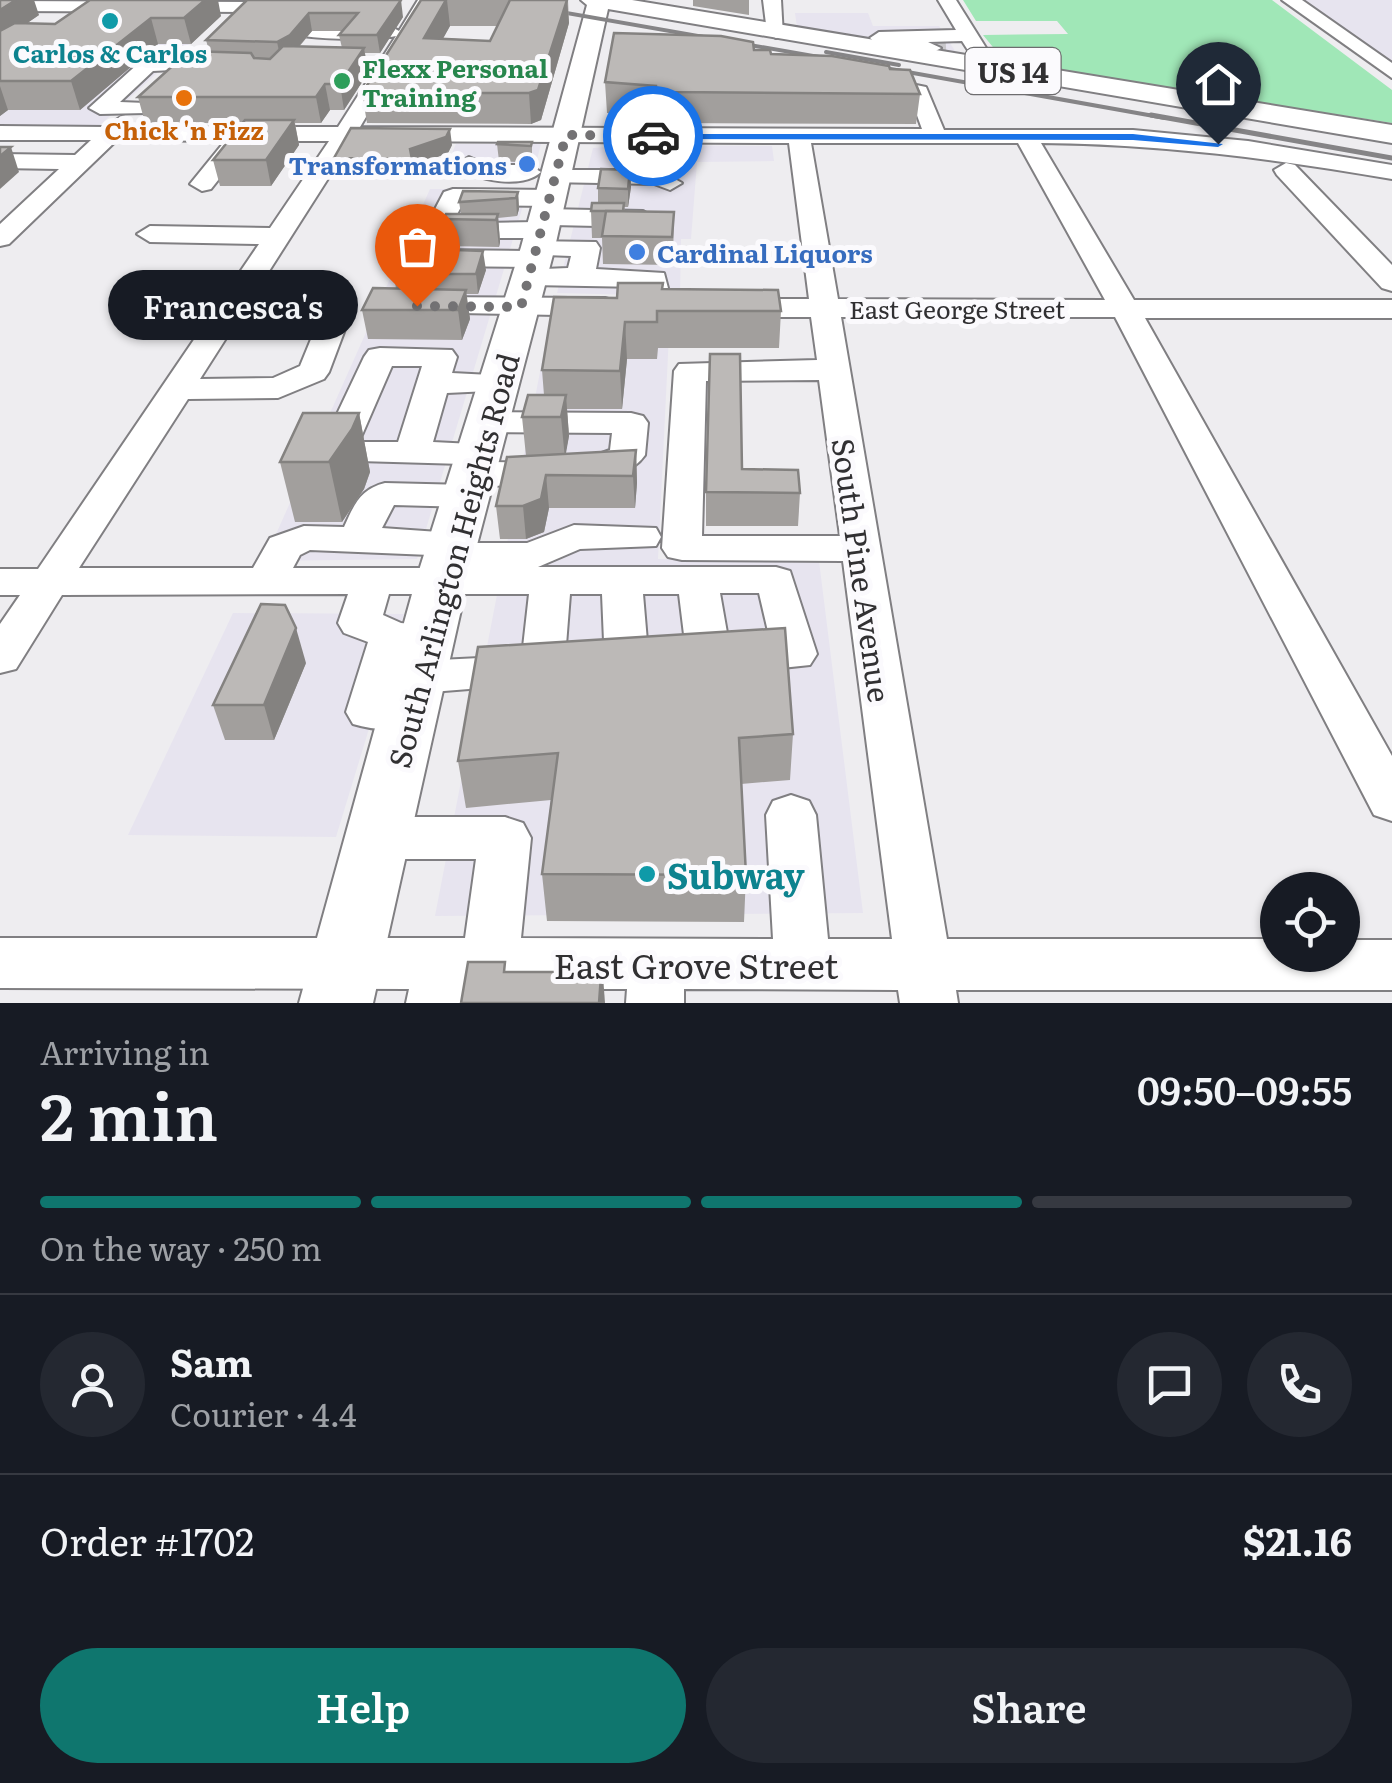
<!DOCTYPE html>
<html lang="en">
<head>
<meta charset="utf-8">
<style>
  body { margin:0; font-family:Literata,serif; background:#242831; color:#f1f3f6; height:100vh; display:flex; flex-direction:column; font-size:38px; white-space:nowrap }
  * { box-sizing:border-box; margin:0 }
  p { font-size:32px; color:#9ea1a6 }
  .icon { flex:none; width:55px; height:55px; fill:none; stroke:currentColor; stroke-width:2; stroke-linecap:round; stroke-linejoin:round }
  .map { position:relative; height:1003px; overflow:hidden }
  .panel { display:flex; flex-direction:column; background:#171b24; flex:1 }
  .panel>* { flex:none }
  .controls { position:absolute; left:1260px; top:872px; display:grid; gap:20px }
  .controls a { display:grid; place-items:center; width:100px; height:100px; border-radius:50%; background:#171b24; box-shadow:0 2px 8px #0004; font-size:50px }
  .pin { position:absolute; display:grid; place-items:center; width:85px; height:85px; color:#fff; margin:-102px -42px; border-radius:50% 50% 50% 0; rotate:-45deg; box-shadow:0 0 10px #0007 }
  .pin .icon { rotate:45deg }
  .courier { position:absolute; display:grid; place-items:center; width:100px; height:100px; margin:-50px; border:8px solid #1a73e8; border-radius:50%; background:#fff; color:#222; box-shadow:0 2px 12px #0007 }
  .bubble { position:absolute; height:70px; border-radius:35px; background:#171b24; box-shadow:0 2px 8px #0004; font-size:32px; font-weight:600; line-height:70px; text-align:center }
  .headline em { font-style:normal; font-weight:600 }
  .headline div { display:flex; flex-direction:column-reverse }
  .headline { display:flex; align-items:center; justify-content:space-between; height:170px; padding:0 40px }
  h1 { font-size:65px; font-weight:600; line-height:75px }
  .bar { display:grid; grid-template-columns:repeat(4,1fr); gap:15px 10px; align-content:center; height:120px; padding:0 40px }
  .bar i { height:12px; border-radius:8px; background:#363941 }
  .bar .current { background:#0f766e }
  .bar p { grid-column:span 4 }
  .line { display:flex; align-items:center; gap:25px; padding:0 40px; border-top:2px solid #363941 }
  .line div { flex:1 }
  .round { display:grid; place-items:center; flex:none; width:105px; height:105px; border-radius:52px; background:#242831 }
  .button { display:flex; gap:20px; margin-top:auto; padding:20px 40px }
  .button a { flex:1; height:115px; border-radius:60px; background:#0f766e; color:#fff; font-size:40px; font-weight:600; line-height:115px; text-align:center }
  .button a+a { background:#242831; color:#f1f3f6 }
  .map>svg:first-child { display:block }
  .built { fill:#e7e4ef }
  .green { fill:#a0e7b7 }
  .lines { fill:none; stroke-linecap:round; stroke-linejoin:round }
  .minor-tunnel { stroke:#c8c7ca; stroke-width:20; stroke-dasharray:20 10; stroke-linecap:butt }
  .minor-casing { stroke:#807f82; stroke-width:4 }
  .major-casing { stroke:#807f82; stroke-width:4 }
  .minor { fill:#fff; fill-rule:evenodd }
  .major { fill:#fff; fill-rule:evenodd }
  .rail-far1 { stroke:#858486; stroke-width:4 }
  .rail { stroke:#858486; stroke-width:5 }
  .wall { fill:#a29f9d; fill-rule:evenodd }
  .shaded-wall { fill:#848280 }
  .building { fill:#bcb9b7; stroke:#848280; stroke-width:2.5 }
  .route { fill:#1a73e8 }
  .done { stroke:#737274; stroke-width:10; stroke-dasharray:0 18 }
  .culture-dot { fill:#0f9aa8; stroke:#fbfafd; stroke-width:4 }
  .leisure-dot { fill:#2e9e5b; stroke:#fbfafd; stroke-width:4 }
  .food-dot { fill:#e8710a; stroke:#fbfafd; stroke-width:4 }
  .shop-dot { fill:#3f7fe0; stroke:#fbfafd; stroke-width:4 }
  .labels { text-anchor:middle; dominant-baseline:central; stroke-width:10; stroke-linejoin:round; paint-order:stroke }
  .far-culture-label { font-size:25px; font-weight:bold; fill:#0d838f; stroke:#fbfafd }
  .far-leisure-label { font-size:25px; font-weight:bold; fill:#27864d; stroke:#fbfafd; text-anchor:start }
  .far-food-label { font-size:25px; font-weight:bold; fill:#c56008; stroke:#fbfafd }
  .far-shop-label { font-size:25px; font-weight:bold; fill:#366cbe; stroke:#fbfafd; text-anchor:end }
  .far-street-label { font-size:25px; fill:#313032; stroke:#fbfafd }
  .shield { fill:#fbfafd; stroke:#6e6d6f; stroke-width:2.5 }
  .shield-label { font-size:28px; font-weight:bold; fill:#313032 }
  .street-label { font-size:30px; fill:#313032; stroke:#fbfafd }
  .near-culture-label { font-size:35px; font-weight:bold; fill:#0d838f; stroke:#fbfafd; text-anchor:start }
  .near-street-label { font-size:35px; fill:#313032; stroke:#fbfafd }
</style>
</head>
<body>
<div class="map">
<svg width="1392" height="1003" viewBox="0 0 1392 1003">
  <rect width="100%" height="100%" fill="#eeedf0"/>
  <!-- built -->
  <g class="built">
    <path d="M1303,0H1392V62H1391Z"/>
    <path d="M117,11H225L100,125H0V71Z"/>
    <path d="M795,13H868L873,26H939L957,54L797,27Z"/>
    <path d="M456,144H541L533,174L443,173Z"/>
    <path d="M633,145L772,146L774,161L697,162L691,239H681L680,296L557,293L593,148Z"/>
    <path d="M430,189H528L417,559L264,561Z"/>
    <path d="M559,312L670,314L658,559L819,561L863,913L435,916L551,315Z"/>
    <path d="M233,613L404,614L336,837L128,835Z"/>
  </g>
  <!-- green -->
  <path class="green" d="M963,0H1272L1392,90V123L1006,63L983,35L1068,34L1057,21H976Z"/>
  <g class="lines">
    <!-- minor-tunnel -->
    <path class="minor-tunnel" d="M931,48L946,47"/>
    <defs>
      <g id="minor">
        <path d="M418,0H436L360,127L922,129L910,96L865,86L862,82L865,78L872,76L926,87L944,130H1133L1248,141L1392,165V179C1275,159 1161,144 1041,143L1134,300H1392V318H1145L1392,756V821L1374,815L1115,317H841L947,939H1278V955H1342V940H1392V990H956L958,1003H900L898,990L684,989V1003H626L627,989H466L464,1003H406L409,989L0,988V938H465L476,859H377L359,853L351,838L359,823L377,817H505L523,823L531,838L521,938L773,939L766,815L773,801L791,795L809,801L816,815L828,939H892L843,561L682,560L668,557L662,548L674,371L679,364L817,360L811,317H730L720,314L715,308L720,302L730,299H809L789,143L352,141L257,290L343,296L353,308L329,372L324,379L278,398L188,399L79,568H253L270,538L304,526L344,527C354,505 360,489 385,483L467,485L480,488L486,496L480,504L467,507L394,505L382,528L467,534L472,543H527L574,525L656,528L661,537L656,546L580,549L538,567H776L790,571L817,654L810,665L735,673C720,669 709,674 693,670L687,659L679,594H643L649,665L643,676L627,681L611,676L605,665L602,594H570L564,671L558,682L542,687L533,684L419,693L403,688L400,683L397,695L425,700L432,712L425,724C402,731 376,731 353,724L346,712L368,642L344,633L338,623L348,594L62,595L16,669L0,673V624L20,595H0V569H38L259,244L150,242L137,234L150,226L270,228L329,141H249L211,189L202,191L190,184L225,141L117,140L9,244L0,246V224L59,169L0,168V154L75,155L91,140H0V126L105,127L121,117L129,119L130,127H338L396,36C369,41 287,41 267,25L276,20L332,26H390L399,31ZM811,143H1018L1105,300L838,299ZM246,307L323,310L300,366L273,378L200,379ZM819,380L840,536H702L706,381ZM310,550L430,555L435,565L445,568H293L300,555ZM720,593H759L770,640L729,644ZM389,594H529L522,656L419,661L405,665L408,653L442,649L449,638L442,627L401,623L383,615Z"/>
        <path d="M763,0H781L783,36L776,38L767,32Z"/>
        <path d="M938,0H956L988,51L985,55H971L962,41L928,42L941,48C926,59 882,51 870,38L879,32L956,30Z"/>
        <path d="M1282,0H1302L1392,63V78Z"/>
        <path d="M0,1L290,2L299,7L290,12L0,11Z"/>
        <path d="M185,59L195,65L192,69L153,71L120,102L146,103L149,108L146,113L100,114L89,108L141,61Z"/>
        <path d="M469,157L487,165H529L541,172C524,189 473,182 457,164Z"/>
        <path d="M1286,163L1295,165L1392,265V291L1382,288L1277,175L1274,170Z"/>
        <path d="M555,170H659L682,183L670,190L654,184L546,182L543,177Z"/>
        <path d="M453,189L550,190L563,198L550,206L462,205L455,218H437L433,213L444,192Z"/>
        <path d="M545,209L643,211L656,219L643,227L552,225L555,230L551,236L542,238H448L440,250L527,251L524,247L528,241L596,242L600,248L596,269L664,273L673,307L668,313H648L641,287L530,285L520,282L516,276L520,270L568,268L571,256L545,255L548,259L544,265L534,267L439,266L415,260L411,254L420,233L433,224L536,222L532,217L536,211Z"/>
        <path d="M420,297L605,298L615,301L620,307L615,313L605,316L410,312L405,306L410,300Z"/>
        <path d="M380,348L452,350L457,357L452,373L511,376L515,383L511,390L447,393L433,442L492,445L497,453L487,462L574,463L610,450L612,433L488,432L476,429L471,422L476,415L488,412L631,413L643,416L648,423L645,455C617,496 503,490 460,480L455,472L463,464L324,460L319,452L364,357L369,350ZM392,366H422L398,442H359Z"/>
      </g>
      <path id="major" d="M581,0H632L1392,125V143L608,9L555,247L467,583L373,1003H299L415,583L521,247L587,5Z"/>
    </defs>
    <!-- minor casing -->
    <use href="#minor" class="minor-casing"/>
    <!-- major casing -->
    <use href="#major" class="major-casing"/>
    <!-- minor -->
    <use href="#minor" class="minor"/>
    <!-- major -->
    <use href="#major" class="major"/>
    <!-- rail-far1 -->
    <g class="rail-far1">
      <path d="M492,0L836,60"/>
      <path d="M826,52L899,65"/>
      <path d="M885,68L1165,118"/>
    </g>
    <!-- rail -->
    <path class="rail" d="M1151,115L1392,158"/>
  </g>
  <!-- wall -->
  <g class="wall">
    <path d="M0,0L39,15L27,23L55,24L90,0L221,16L191,44H158L80,110H8L0,116Z"/>
    <path d="M247,0L403,17L380,53H365L368,73L344,110H330L321,123H295L299,145L271,186H220L213,160L243,123H145L138,97L209,51L206,40ZM312,31H343L339,35L342,48L299,47Z"/>
    <path d="M421,0H568L569,23L541,120L531,124L367,123L362,93ZM450,26H497L490,41L443,38Z"/>
    <path d="M693,0H749V15L693,6Z"/>
    <path d="M754,50L771,54L890,69L920,94L916,124L669,123L656,121V116L607,113L605,82Z"/>
    <path d="M532,142V163L499,161L497,144Z"/>
    <path d="M452,145L448,153L413,166L414,176H337L334,158Z"/>
    <path d="M630,170L631,187L628,207H624L625,211L674,212L673,265L603,264L602,238H592L591,211L598,203V188Z"/>
    <path d="M518,192L519,209L517,216L498,218L500,242L499,247L447,246L443,219L461,214L459,202Z"/>
    <path d="M425,262L486,270L478,294H466L470,319L462,340L368,339L362,310L396,289L394,274Z"/>
    <path d="M663,289L781,311L779,348H658L657,359H627L622,409H567L569,436L565,454L636,450L637,483L635,508H549L544,532L526,539H500L496,506L526,456L522,417L544,395L542,370L617,298Z"/>
    <path d="M359,413L370,472L364,489L342,522H295L280,462Z"/>
    <path d="M706,492L800,493L798,526H706Z"/>
    <path d="M306,663L274,740H225L213,705Z"/>
    <path d="M793,734L790,780L741,784L746,875L744,922L547,921L542,874L551,800L466,808L458,761Z"/>
  </g>
  <!-- shaded-wall -->
  <g class="shaded-wall">
    <path d="M16,0H34L39,15L0,42V10Z"/>
    <path d="M205,0H218L221,16L191,44L184,18Z"/>
    <path d="M401,0L403,17L380,53L377,35Z"/>
    <path d="M447,0L450,26L428,66L424,38Z"/>
    <path d="M567,0L569,23L541,120L531,124L529,93Z"/>
    <path d="M309,13L312,31L293,53L281,60L277,42Z"/>
    <path d="M151,18L158,44L80,110L71,81Z"/>
    <path d="M364,48L368,73L344,110L340,84Z"/>
    <path d="M325,84L330,110L321,123L316,97Z"/>
    <path d="M0,86L8,110L0,116Z"/>
    <path d="M294,120L299,145L271,186L266,160Z"/>
    <path d="M450,129L452,145L448,153L413,166L410,149Z"/>
    <path d="M11,147L19,172L0,189V156Z"/>
    <path d="M630,170L631,187L628,207V189Z"/>
    <path d="M518,192L519,209L517,216L516,198Z"/>
    <path d="M498,214L500,242L499,247L496,220Z"/>
    <path d="M483,251L486,270L478,294L476,274Z"/>
    <path d="M466,290L470,319L462,340L458,310Z"/>
    <path d="M625,322L627,359L622,409L620,371Z"/>
    <path d="M566,395L569,436L565,459L561,417Z"/>
    <path d="M359,413L370,472L364,489L342,522L329,462Z"/>
    <path d="M636,450L637,483L635,508L633,476Z"/>
    <path d="M546,475L549,508L544,532L526,539L523,506Z"/>
    <path d="M296,628L306,663L274,740L264,705Z"/>
    <path d="M602,962L605,1003H599Z"/>
  </g>
  <!-- building -->
  <g class="building">
    <path d="M0,0H16L0,10Z"/>
    <path d="M90,0H205L184,18H151L71,81H0V31L15,23L55,24Z"/>
    <path d="M247,0H401L377,35H339L358,13H309L290,35L277,42L206,40Z"/>
    <path d="M421,0H446L424,38L490,41L510,0H567L538,90L529,93H362Z"/>
    <path d="M614,33L721,36L753,42L754,50H770L771,54L832,56L889,66L890,69L910,70L920,94L669,92L656,90V86L605,82Z"/>
    <path d="M283,46L364,48L340,84H325L316,97H138L189,51L251,53L254,58L270,59Z"/>
    <path d="M245,120H294L266,160H213Z"/>
    <path d="M351,128L450,129L446,137L410,149L412,159L334,158Z"/>
    <path d="M498,142H532L531,146L497,144Z"/>
    <path d="M0,147H11L0,156Z"/>
    <path d="M601,169L630,170L628,189L598,188Z"/>
    <path d="M463,191L518,192L516,198L459,202Z"/>
    <path d="M592,203H624L623,211H591Z"/>
    <path d="M606,211L674,212L672,237L602,236Z"/>
    <path d="M446,214H498L496,220L443,219Z"/>
    <path d="M430,249L483,251L476,274H394L399,262H425Z"/>
    <path d="M618,283H663L662,289L778,290L781,311H657V322H625L620,371L542,370L554,297L617,298Z"/>
    <path d="M373,288L466,290L458,310H362Z"/>
    <path d="M710,354H740L742,469L798,470L800,493L706,492Z"/>
    <path d="M528,395H566L561,417H522Z"/>
    <path d="M303,413H359L352,429L329,462H280Z"/>
    <path d="M636,450L633,476L546,475L541,499L523,506H496L507,457Z"/>
    <path d="M261,604L285,605L296,628L264,705H213Z"/>
    <path d="M785,628L793,734L739,738L746,875L542,874L558,753L458,761L478,647Z"/>
    <path d="M468,962H505L504,972H565L566,962H602L599,1003H461Z"/>
  </g>
  <!-- route -->
  <path class="route" d="M650,134H1133L1223,144L1218,147L1133,140L653,139Z"/>
  <g class="lines">
    <!-- done -->
    <path class="done" d="M417,306L521,307L566,135L653,136"/>
  </g>
  <!-- markers -->
  <g class="culture-dot">
    <circle cx="110" cy="21" r="10"/>
    <circle cx="647" cy="874" r="10"/>
  </g>
  <circle class="leisure-dot" cx="342" cy="81" r="10"/>
  <circle class="food-dot" cx="184" cy="98" r="10"/>
  <g class="shop-dot">
    <circle cx="527" cy="164" r="10"/>
    <circle cx="637" cy="252" r="10"/>
  </g>
  <g class="labels">
    <!-- far-culture labels -->
    <g class="far-culture-label">
      <text x="110" y="52">Carlos &amp; Carlos</text>
    </g>
    <!-- far-leisure labels -->
    <g class="far-leisure-label">
      <text x="362" y="67">Flexx Personal<tspan x="362" dy="29">Training</tspan></text>
    </g>
    <!-- far-food labels -->
    <g class="far-food-label">
      <text x="184" y="129">Chick 'n Fizz</text>
    </g>
    <!-- far-shop labels -->
    <g class="far-shop-label">
      <text x="507" y="164">Transformations</text>
      <text x="657" y="252" text-anchor="start">Cardinal Liquors</text>
    </g>
    <!-- far-street labels -->
    <g class="far-street-label">
      <text x="957" y="308">East George Street</text>
    </g>
    <!-- shield labels -->
    <rect class="shield" x="965.5" y="48" width="95" height="46" rx="8"/>
    <g class="shield-label">
      <text x="1013" y="71">US 14</text>
    </g>
    <!-- street labels -->
    <g class="street-label">
      <text transform="translate(452 560) rotate(-75)">South Arlington Heights Road</text>
      <text transform="translate(863 570) rotate(82)">South Pine Avenue</text>
    </g>
    <!-- near-culture labels -->
    <g class="near-culture-label">
      <text x="667" y="874">Subway</text>
    </g>
    <!-- near-street labels -->
    <g class="near-street-label">
      <text x="696" y="964">East Grove Street</text>
    </g>
  </g>
</svg>
<div class="controls">
<a><svg class="icon" aria-label="locate" viewBox="0 0 24 24"><circle cx="12" cy="12" r="6"/><path d="M12 2v4M12 18v4M2 12h4M18 12h4"/></svg></a>
</div>
<div class="pin" style="left:417px;top:306px;background:#ea580c"><svg class="icon" aria-label="bag" viewBox="0 0 24 24"><path d="M5 8h14l-1 12H6zM9 8a3 3 0 0 1 6 0"/></svg></div>
<div class="pin" style="left:1218px;top:144px;background:#1f2937"><svg class="icon" aria-label="home" viewBox="0 0 24 24"><path d="M3 11l9-7 9 7M6 9v11h12V9"/></svg></div>
<div class="courier" style="left:653px;top:136px"><svg class="icon" aria-label="car" viewBox="0 0 24 24"><path d="M5 17H2v-5l4-1 3-4h7l3 4 3 1v5h-3M9 17h6M6 11h13"/><circle cx="7" cy="17" r="2"/><circle cx="17" cy="17" r="2"/></svg></div>
<div class="bubble" style="left:108px;top:270px;width:250px">Francesca's</div>
</div>
<section class="panel">
<div class="headline"><div><h1>2 min</h1><p>Arriving in</p></div><em>09:50–09:55</em></div>
<div class="bar"><i class="current"></i><i class="current"></i><i class="current"></i><i></i><p>On the way · 250 m</p></div>
<div class="line" style="height:180px"><a class="round"><svg class="icon" aria-label="person" viewBox="0 0 24 24"><circle cx="12" cy="8" r="4"/><path d="M4 21q1-7 8-7t8 7"/></svg></a><div><b>Sam</b><p>Courier · 4.4</p></div><a class="round"><svg class="icon" aria-label="chat" viewBox="0 0 24 24"><path d="M4 5h16v11H9l-5 4z"/></svg></a><a class="round"><svg class="icon" aria-label="phone" viewBox="0 0 24 24"><path d="M5 4h4l2 5-3 2q2 4 5 5l2-3 5 2v4C11 20 4 13 5 4z"/></svg></a></div>
<div class="line" style="height:130px"><div>Order #1702</div><b>$21.16</b></div>
<div class="button"><a>Help</a><a>Share</a></div>
</section>
</body>
</html>
